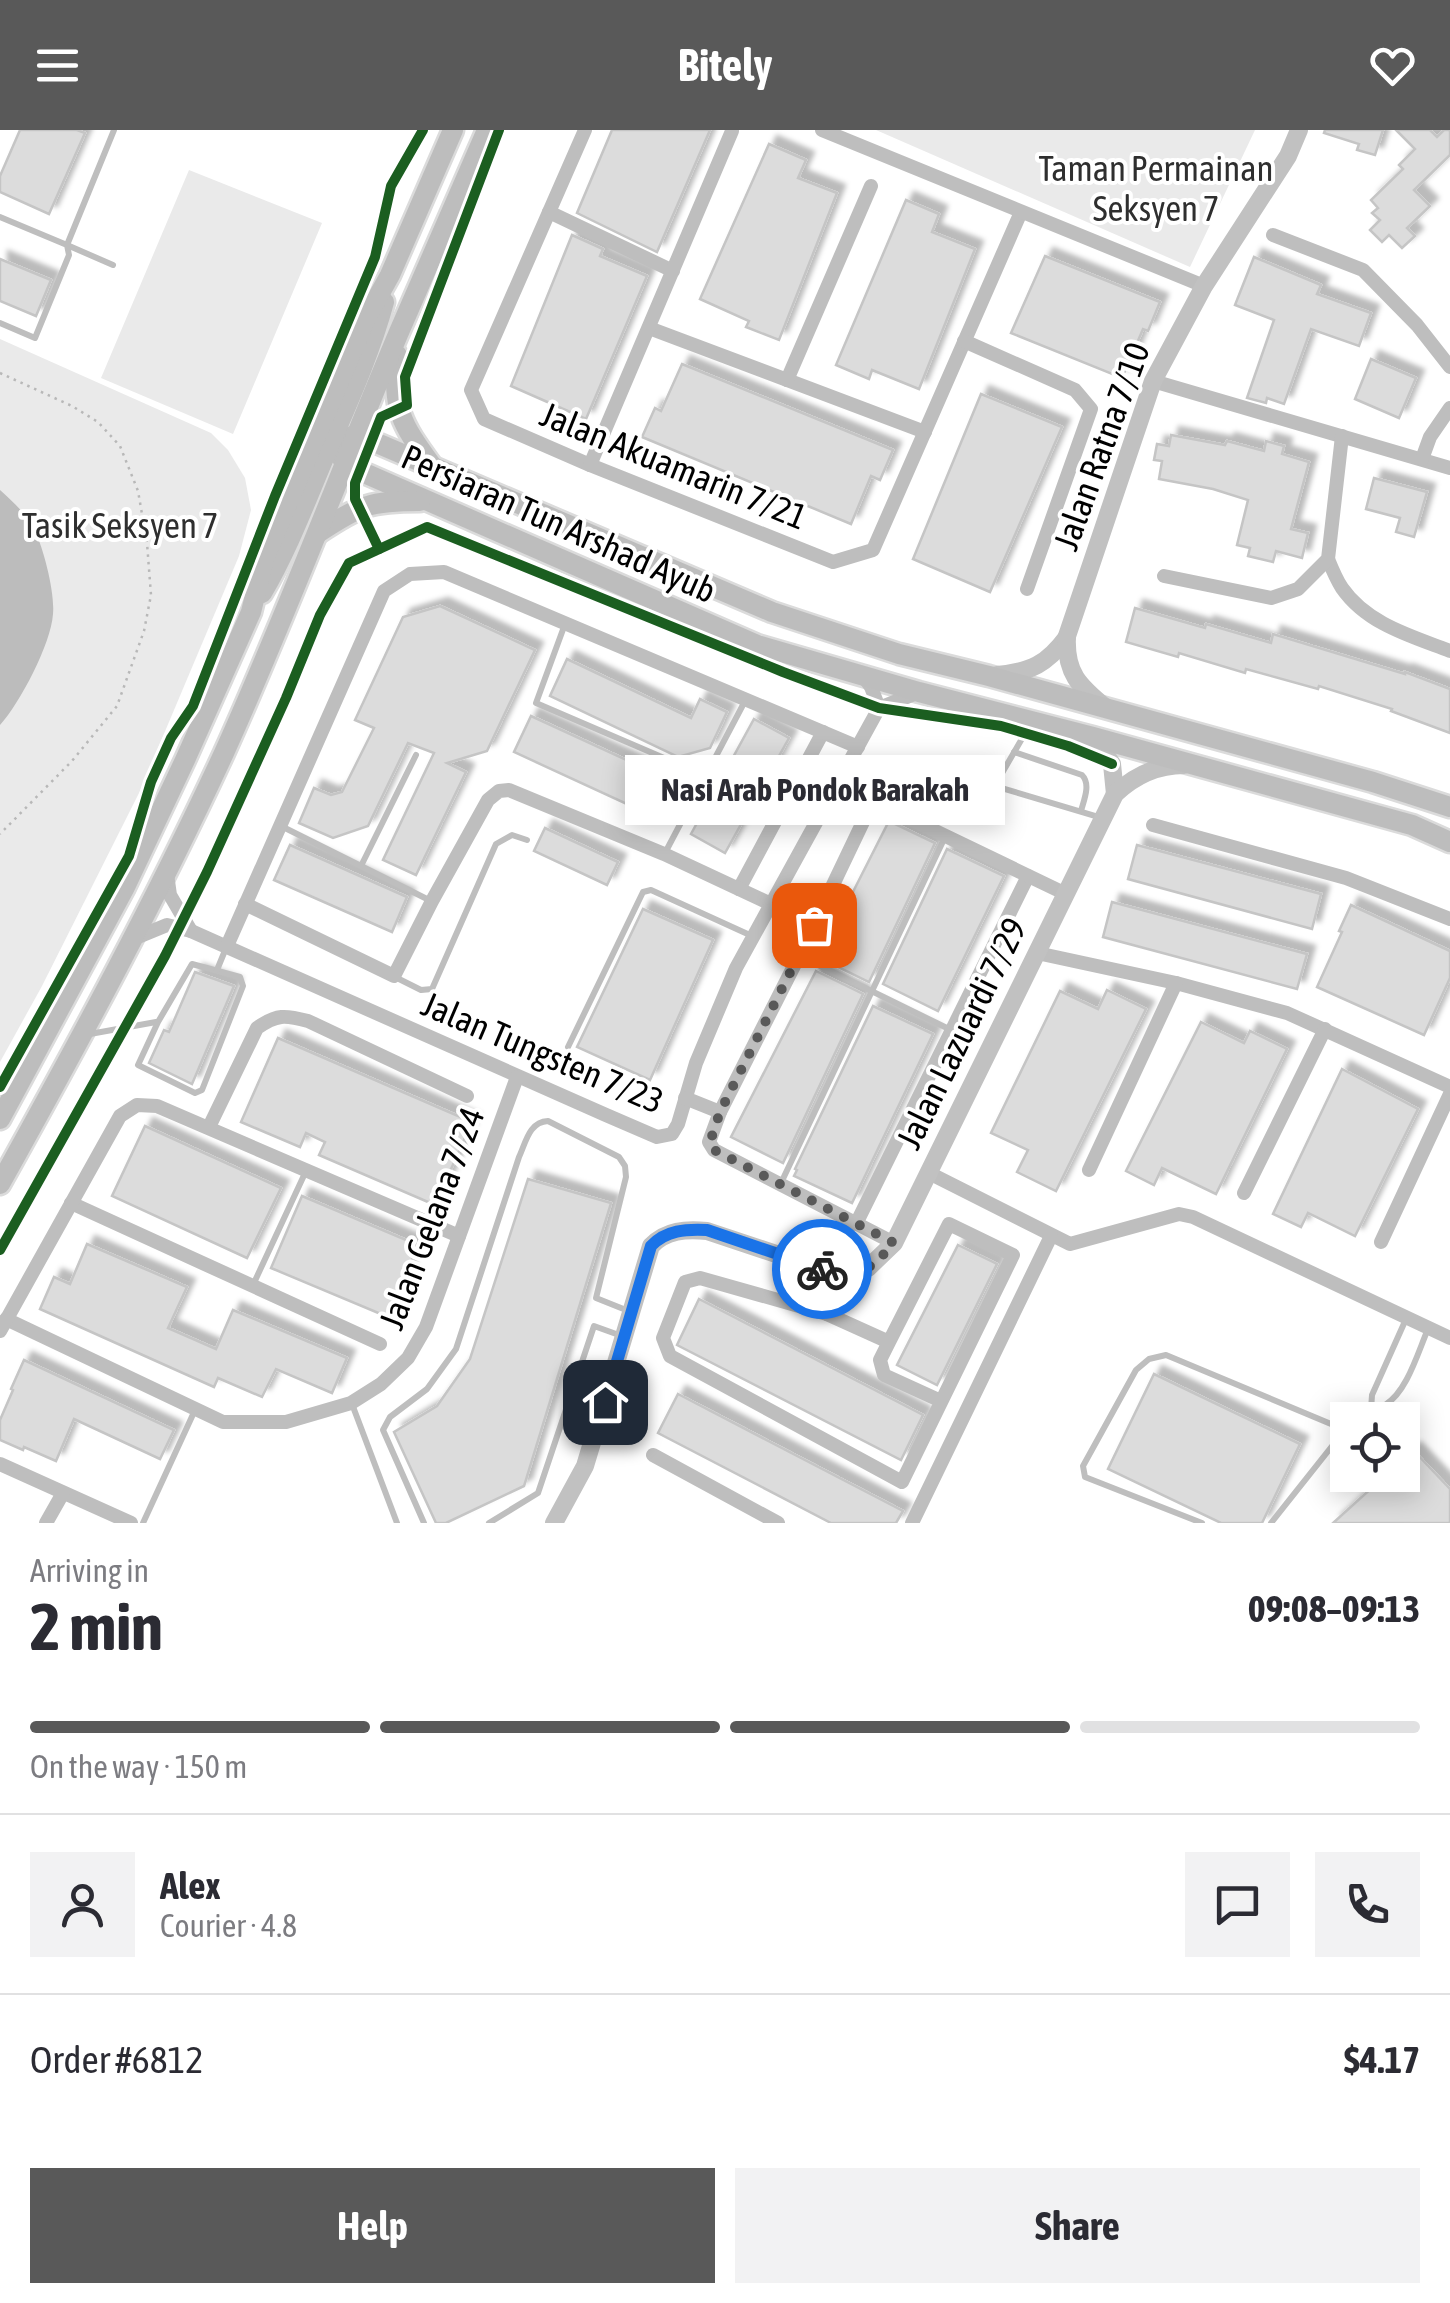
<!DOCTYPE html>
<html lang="en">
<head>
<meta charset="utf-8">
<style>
  body { margin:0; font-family:"Asap Condensed",sans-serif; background:#f2f2f3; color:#2b2b33; height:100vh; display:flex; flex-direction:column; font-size:38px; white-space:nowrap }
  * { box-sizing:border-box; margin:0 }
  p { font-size:32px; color:#7c7c81 }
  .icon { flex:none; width:55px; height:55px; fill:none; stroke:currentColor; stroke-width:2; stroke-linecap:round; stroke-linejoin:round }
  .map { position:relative; height:1393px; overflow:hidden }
  .details { display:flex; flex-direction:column; background:#fff; flex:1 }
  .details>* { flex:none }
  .buttons { position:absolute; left:1330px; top:1272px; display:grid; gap:20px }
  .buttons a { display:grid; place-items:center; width:90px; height:90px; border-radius:0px; background:#fff; box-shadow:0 5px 25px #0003; font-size:50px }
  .pin { position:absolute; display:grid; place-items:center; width:85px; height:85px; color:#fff; margin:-42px; border-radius:20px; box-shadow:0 5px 15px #0006 }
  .courier { position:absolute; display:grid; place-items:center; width:100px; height:100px; margin:-50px; border:8px solid #1a73e8; border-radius:50%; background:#fff; color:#222; box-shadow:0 2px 12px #0007 }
  .bubble { position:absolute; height:70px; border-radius:0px; background:#fff; box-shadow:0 5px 25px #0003; font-size:32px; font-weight:700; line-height:70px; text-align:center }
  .overview em { font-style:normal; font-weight:700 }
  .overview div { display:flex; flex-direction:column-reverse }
  .overview { display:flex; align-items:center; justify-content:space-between; height:170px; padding:0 30px }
  h1 { font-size:65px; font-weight:700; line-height:75px }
  .bar { display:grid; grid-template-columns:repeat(4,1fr); gap:15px 10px; align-content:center; height:120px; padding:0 30px }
  .bar i { height:12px; border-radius:8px; background:#e1e1e2 }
  .bar .active { background:#595959 }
  .bar p { grid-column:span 4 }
  .line { display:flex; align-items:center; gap:25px; padding:0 30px; border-top:2px solid #e1e1e2 }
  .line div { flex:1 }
  .round { display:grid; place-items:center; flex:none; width:105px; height:105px; border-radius:0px; background:#f2f2f3 }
  .cta { display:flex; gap:20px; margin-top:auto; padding:20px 30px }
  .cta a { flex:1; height:115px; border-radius:0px; background:#595959; color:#fff; font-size:40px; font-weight:700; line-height:115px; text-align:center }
  .cta a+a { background:#f2f2f3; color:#2b2b33 }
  header { display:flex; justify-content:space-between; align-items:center; height:130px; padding:0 30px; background:#595959; color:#fff; font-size:45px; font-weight:700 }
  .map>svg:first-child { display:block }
  .green { fill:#eaeaea }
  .water { fill:#bcbcbc }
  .building { fill:#dcdcdc; stroke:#c5c5c5; stroke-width:2.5; filter:url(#shadow) }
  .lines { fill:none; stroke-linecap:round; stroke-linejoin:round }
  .primary-casing { stroke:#dbdbdb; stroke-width:25 }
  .path { stroke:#b8b8b8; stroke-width:2.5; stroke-dasharray:2.5 5; stroke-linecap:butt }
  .lane { stroke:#bebebe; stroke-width:6 }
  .street { stroke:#bebebe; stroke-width:14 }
  .secondary { stroke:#c1c1c1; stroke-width:18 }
  .primary { stroke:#bdbdbd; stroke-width:20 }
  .cycleway-casing { stroke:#fff; stroke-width:16 }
  .cycleway { stroke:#1b5e20; stroke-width:10 }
  .done { stroke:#595959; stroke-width:10; stroke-dasharray:0 18 }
  .route { stroke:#1a73e8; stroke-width:12 }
  .labels { text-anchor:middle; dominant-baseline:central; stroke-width:8; stroke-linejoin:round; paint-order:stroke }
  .park-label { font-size:35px; fill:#2f2f2f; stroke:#fff }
  .street-label { font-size:35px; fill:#000; stroke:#fff }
</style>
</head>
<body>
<header><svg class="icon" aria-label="menu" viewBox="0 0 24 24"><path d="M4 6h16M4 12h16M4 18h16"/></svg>Bitely<svg class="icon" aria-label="heart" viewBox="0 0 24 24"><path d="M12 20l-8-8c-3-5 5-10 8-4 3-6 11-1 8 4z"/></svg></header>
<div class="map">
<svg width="1450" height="1393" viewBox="0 0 1450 1393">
  <defs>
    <filter id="shadow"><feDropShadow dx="8" dy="-8" stdDeviation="2.5" flood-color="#0004"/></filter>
  </defs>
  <rect width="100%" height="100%" fill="#fff"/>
  <!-- green -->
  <g class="green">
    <path d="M876,0H1255L1190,137Z"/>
    <path d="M189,40L322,93L233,304L101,248Z"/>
    <path d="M0,209L211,303L228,320L245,348L251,380L239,426L139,663L42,856L0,932Z"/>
  </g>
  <!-- water -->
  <path class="water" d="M0,360C13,372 27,384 35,401C44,420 55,463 53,484C51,514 20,573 0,595Z"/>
  <!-- building -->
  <g class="building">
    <path d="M20,0H77L85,3L49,84L0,62V46Z"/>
    <path d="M612,0H710L657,122L577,83Z"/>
    <path d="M1325,0H1383L1375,25L1357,20L1359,14L1324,3Z"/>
    <path d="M1396,0H1430L1437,7L1444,0H1450V25L1414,60L1430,76L1407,98L1415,106L1402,118L1389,105L1382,112L1370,100L1380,90L1372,83L1378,78L1371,70L1403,39L1399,35L1415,19Z"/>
    <path d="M769,14L806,30L798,48L837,63L779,210L746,197L749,191L700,169Z"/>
    <path d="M906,70L939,84L932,102L975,119L919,259L872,240L869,249L836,235Z"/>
    <path d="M572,105L603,119L600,126L647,146L586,289L511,256Z"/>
    <path d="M1045,126L1160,172L1148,201L1143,199L1122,248L1011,203Z"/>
    <path d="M1254,127L1321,155L1317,164L1371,183L1359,216L1311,199L1284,274L1267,268L1266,273L1247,268L1274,190L1235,175Z"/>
    <path d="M0,129L51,150L36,186L0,171Z"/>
    <path d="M1371,229L1416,248L1399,288L1355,269Z"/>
    <path d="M682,234L893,320L880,350L871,346L851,394L642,307L655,278L661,281Z"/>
    <path d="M981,264L1062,297L990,462L913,429Z"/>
    <path d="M1171,305L1225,315L1227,311L1264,321L1266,311L1284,316L1282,324L1309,332L1291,399L1308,403L1302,428L1276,421L1273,432L1248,426L1250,418L1237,415L1248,370L1213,359L1159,349L1162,331L1154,330L1157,314L1169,316Z"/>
    <path d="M1374,348L1427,362L1414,407L1396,402L1400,388L1366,379Z"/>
    <path d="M440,476L535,520L487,621L447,633L466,642L416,745L383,730L434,623L408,613L368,696L333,708L299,693L314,658L331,665L342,662L374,598L355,590L403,487Z"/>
    <path d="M1135,478L1205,498L1206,494L1271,513L1273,504L1405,544V542L1450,559V603L1391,581L1392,579L1319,556L1318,559L1246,539L1245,543L1179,523L1178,527L1126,512Z"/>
    <path d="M567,529L691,588L700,569L727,582L710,618L678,627L550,566Z"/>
    <path d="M531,586L683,656L666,692L514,622Z"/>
    <path d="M754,589L789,608L725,723L691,704Z"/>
    <path d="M889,691L935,713L869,852L822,829L823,826L821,825Z"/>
    <path d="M545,698L618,732L607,755L534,721Z"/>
    <path d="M290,715L407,767L392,802L274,750Z"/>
    <path d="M1137,715L1321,764L1312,799L1128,749Z"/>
    <path d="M947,719L1004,746L938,881L883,854Z"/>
    <path d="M1112,772L1307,824L1297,859L1103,807Z"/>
    <path d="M1351,775L1450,821V848L1424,905L1317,857L1342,802L1339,801Z"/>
    <path d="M643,779L713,810L650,950L577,917Z"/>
    <path d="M816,841L863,864L783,1033L731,1007Z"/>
    <path d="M195,842L234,856L192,954L149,933L164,900L169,902Z"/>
    <path d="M1107,860L1146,879L1056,1061L1017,1042L1028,1020L991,1003L1060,861L1098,879Z"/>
    <path d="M873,876L933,904L852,1073L794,1046L797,1040L795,1039Z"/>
    <path d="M1201,892L1244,913L1250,901L1287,919L1216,1064L1162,1038L1154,1055L1126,1041Z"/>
    <path d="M278,908L472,992L435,1075L319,1025L325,1012L306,1003L300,1017L241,992Z"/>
    <path d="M1342,939L1418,979L1355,1106L1308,1083L1301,1097L1273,1084Z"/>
    <path d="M145,996L281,1058L247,1128L112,1066Z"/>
    <path d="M528,1049L611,1073L524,1356L446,1393H436L394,1302L437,1276L470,1229Z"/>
    <path d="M302,1066L418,1115L388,1187L271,1138Z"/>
    <path d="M87,1114L187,1157L168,1198L216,1219L233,1180L347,1228L332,1263L276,1239L262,1267L218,1248L214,1257L40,1179L54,1147L70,1154Z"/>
    <path d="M958,1115L997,1134L937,1255L897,1235Z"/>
    <path d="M699,1169L923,1285L901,1330L677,1215Z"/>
    <path d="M24,1230L174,1300L160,1329L74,1289L56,1331L24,1317L23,1320L0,1310V1290L13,1260L11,1259Z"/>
    <path d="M1154,1244L1300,1314L1262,1393H1221L1108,1339Z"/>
    <path d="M678,1264L903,1381L896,1393H831L658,1303Z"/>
    <path d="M1413,1320L1450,1359V1393H1333L1386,1345H1402V1330Z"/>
  </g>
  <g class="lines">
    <defs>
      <g id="primary">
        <path d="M397,225C393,280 400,292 432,336"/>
        <path d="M331,310L346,335L757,515L919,562L1093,607L1412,695L1450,712"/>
        <path d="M331,310L358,305L772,482L899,524L989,546L1373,652L1450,677"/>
        <path d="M318,403C360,375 370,371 420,371"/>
        <path d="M262,463C288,419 306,370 326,323C347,274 370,224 384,172"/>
        <path d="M0,989L125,757L185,630L251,482L264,429L365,190L390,145L453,0"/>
        <path d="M0,1054C79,912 156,770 224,623C287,484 340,342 399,202C428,134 458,67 487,0"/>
      </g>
    </defs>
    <!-- primary casing -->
    <use href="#primary" class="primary-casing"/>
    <!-- path -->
    <path class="path" d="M0,243L72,276L98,292L120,316L138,361L147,413L151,465L144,501L117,576L72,631L0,704"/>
    <!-- lane -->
    <g class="lane">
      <path d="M0,87L67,115L69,125L35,208L0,193"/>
      <path d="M113,135L67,115L114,0"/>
      <path d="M565,494L536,573L706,646"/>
      <path d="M1014,622L1082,645C1091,654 1084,670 1081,681"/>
      <path d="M995,656L1099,687"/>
      <path d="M983,676L1031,593"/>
      <path d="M281,696L431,771"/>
      <path d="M665,723L745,571"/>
      <path d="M361,736L416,625"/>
      <path d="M800,826L951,900"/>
      <path d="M192,834L240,847L243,856L202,960L195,963L138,935L158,892Z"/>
      <path d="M217,840L226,818"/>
      <path d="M395,847L421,860L432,859L496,714L512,705L527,710"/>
      <path d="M90,904L156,892"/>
      <path d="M568,917L643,762L651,760L752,806"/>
      <path d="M781,1053L945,707"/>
      <path d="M253,1155L306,1041"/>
      <path d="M352,1274L397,1393"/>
      <path d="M1371,1280L1372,1265L1406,1189"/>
      <path d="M1356,1290C1365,1284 1375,1280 1385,1275C1407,1262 1418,1222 1428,1199"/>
      <path d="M143,1393L195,1280"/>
      <path d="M424,1393L383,1300L390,1287L427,1259L456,1219L519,1027C526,1012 529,992 548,991L619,1027L625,1036L626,1047L596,1168L631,1182"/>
      <path d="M489,1393L538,1363L594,1196L619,1205"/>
      <path d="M1202,1393L1085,1347L1083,1336L1136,1240L1149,1229L1166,1225L1343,1299"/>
      <path d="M1271,1393L1348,1296"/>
    </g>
    <!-- street -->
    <g class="street">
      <path d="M585,0L471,260L484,289L590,335L833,432L873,420L1021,82"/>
      <path d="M822,0L1204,156"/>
      <path d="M549,82L673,141"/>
      <path d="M1273,105L1363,140L1417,195L1450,237"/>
      <path d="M649,198L925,302"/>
      <path d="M964,211L1075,260L1091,279L1027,459"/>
      <path d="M787,250L871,56"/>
      <path d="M1153,251L1450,338"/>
      <path d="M1422,329L1430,307L1450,278"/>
      <path d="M590,335L732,1"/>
      <path d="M1328,429C1332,439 1336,449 1342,458C1367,494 1411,506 1450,521"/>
      <path d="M1164,446L1271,468L1298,459L1328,429L1342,306"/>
      <path d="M863,546L871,557L879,578"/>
      <path d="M1153,695L1346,748L1450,789"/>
      <path d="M167,744L170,765L191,801"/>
      <path d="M739,759L823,602"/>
      <path d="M245,774L394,846L432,771L488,670L499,661L509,660L664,724L771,774"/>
      <path d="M133,809L167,795L191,801L606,985L657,1007L672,1004L678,994L696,933L736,838L879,578L917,563"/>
      <path d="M227,816L384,461L410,444L444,442L858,617"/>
      <path d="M1037,823L1176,853L1287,883L1450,957"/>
      <path d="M685,968L720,982"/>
      <path d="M209,997L257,898C277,884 285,885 308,891L467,966"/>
      <path d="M1089,1040L1176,853"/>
      <path d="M929,1043L1070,1114L1179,1084L1193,1087L1450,1208"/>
      <path d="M1244,1063L1325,899"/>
      <path d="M71,1073L380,1214"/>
      <path d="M856,1094L1028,746"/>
      <path d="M1381,1112L1450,964"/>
      <path d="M894,1113L714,1020L709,1012L720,982L799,826L873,671L1066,764"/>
      <path d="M827,1184L842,1146"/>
      <path d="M6,1189L223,1292H286L351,1273L381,1254L408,1228L426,1197L517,947"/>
      <path d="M0,1201L120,986L137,975L157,976L459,1106"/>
      <path d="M889,1212L827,1184L700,1148L685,1152L663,1208L670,1226L902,1352L1013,1125L949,1094L889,1212L880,1230L884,1245L941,1271"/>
      <path d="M653,1325L778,1393"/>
      <path d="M0,1334L131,1393"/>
      <path d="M46,1393L63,1363"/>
      <path d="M912,1393L1051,1106"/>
    </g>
    <!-- secondary -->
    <g class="secondary">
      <path d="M997,545C1031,542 1047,534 1067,507"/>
      <path d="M1106,578C1079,556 1065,543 1067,506L1153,251L1204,156L1288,26L1299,0"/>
      <path d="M1093,607L1112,634L1115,664"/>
      <path d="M554,1393L585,1336L651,1116C666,1100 686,1099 707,1101L842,1146L868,1138L894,1113L1115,664C1134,646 1157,635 1184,635"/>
    </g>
    <!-- primary -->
    <use href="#primary" class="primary"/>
    <defs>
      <g id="cycleway">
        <path d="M379,419L355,369V353L381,287L407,275L405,247L499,0"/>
        <path d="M0,957L129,726L151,652L171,608L193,576L275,366L375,127L391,56L423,0"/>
        <path d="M0,1120L165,826L207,742L286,568L320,485L349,433L427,397L783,542L879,578L1001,596L1068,616L1112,634"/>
      </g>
    </defs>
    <!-- cycleway casing -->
    <use href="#cycleway" class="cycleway-casing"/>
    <!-- cycleway -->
    <use href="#cycleway" class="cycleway"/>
  </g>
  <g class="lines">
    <!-- done -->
    <path class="done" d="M814,795L720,982L710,1012L714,1020L894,1113C871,1139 858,1151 822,1139"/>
    <!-- route -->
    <path class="route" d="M605,1272L651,1116C666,1100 686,1099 707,1100L822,1139"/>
  </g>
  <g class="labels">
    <!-- park labels -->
    <g class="park-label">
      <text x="1156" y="38">Taman Permainan<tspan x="1156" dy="40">Seksyen 7</tspan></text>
      <text x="120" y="395">Tasik Seksyen 7</text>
    </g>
    <!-- street labels -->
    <g class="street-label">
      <text transform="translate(1101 316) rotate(-70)">Jalan Ratna 7/10</text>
      <text transform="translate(674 335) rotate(22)">Jalan Akuamarin 7/21</text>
      <text transform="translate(559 393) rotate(24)">Persiaran Tun Arshad Ayub</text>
      <text transform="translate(961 903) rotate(-64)">Jalan Lazuardi 7/29</text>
      <text transform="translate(543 922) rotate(23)">Jalan Tungsten 7/23</text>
      <text transform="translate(431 1088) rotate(-69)">Jalan Gelana 7/24</text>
    </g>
  </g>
</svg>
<div class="buttons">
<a><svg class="icon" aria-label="locate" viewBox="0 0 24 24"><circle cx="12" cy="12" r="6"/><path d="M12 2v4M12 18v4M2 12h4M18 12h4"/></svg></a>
</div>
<div class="pin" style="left:814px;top:795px;background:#ea580c"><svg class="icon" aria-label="bag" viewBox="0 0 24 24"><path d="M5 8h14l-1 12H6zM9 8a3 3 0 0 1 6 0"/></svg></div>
<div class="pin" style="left:605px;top:1272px;background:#1f2937"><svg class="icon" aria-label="home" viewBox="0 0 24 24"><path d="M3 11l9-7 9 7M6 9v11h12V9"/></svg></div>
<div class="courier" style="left:822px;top:1139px"><svg class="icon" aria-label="bike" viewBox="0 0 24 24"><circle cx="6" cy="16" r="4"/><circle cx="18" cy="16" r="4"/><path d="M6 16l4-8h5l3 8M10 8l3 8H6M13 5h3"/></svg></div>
<div class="bubble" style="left:625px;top:625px;width:380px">Nasi Arab Pondok Barakah</div>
</div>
<section class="details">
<div class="overview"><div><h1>2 min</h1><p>Arriving in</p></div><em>09:08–09:13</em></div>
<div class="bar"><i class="active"></i><i class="active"></i><i class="active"></i><i></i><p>On the way · 150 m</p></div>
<div class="line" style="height:180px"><a class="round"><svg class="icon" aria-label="person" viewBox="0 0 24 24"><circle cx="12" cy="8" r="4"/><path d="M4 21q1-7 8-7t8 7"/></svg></a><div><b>Alex</b><p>Courier · 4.8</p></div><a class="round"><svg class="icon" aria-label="chat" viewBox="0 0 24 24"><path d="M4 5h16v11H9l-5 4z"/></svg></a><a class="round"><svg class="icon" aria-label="phone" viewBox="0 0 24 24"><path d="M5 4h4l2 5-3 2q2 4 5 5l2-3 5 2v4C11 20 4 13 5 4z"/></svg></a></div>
<div class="line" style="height:130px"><div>Order #6812</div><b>$4.17</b></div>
<div class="cta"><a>Help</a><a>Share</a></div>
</section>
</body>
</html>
